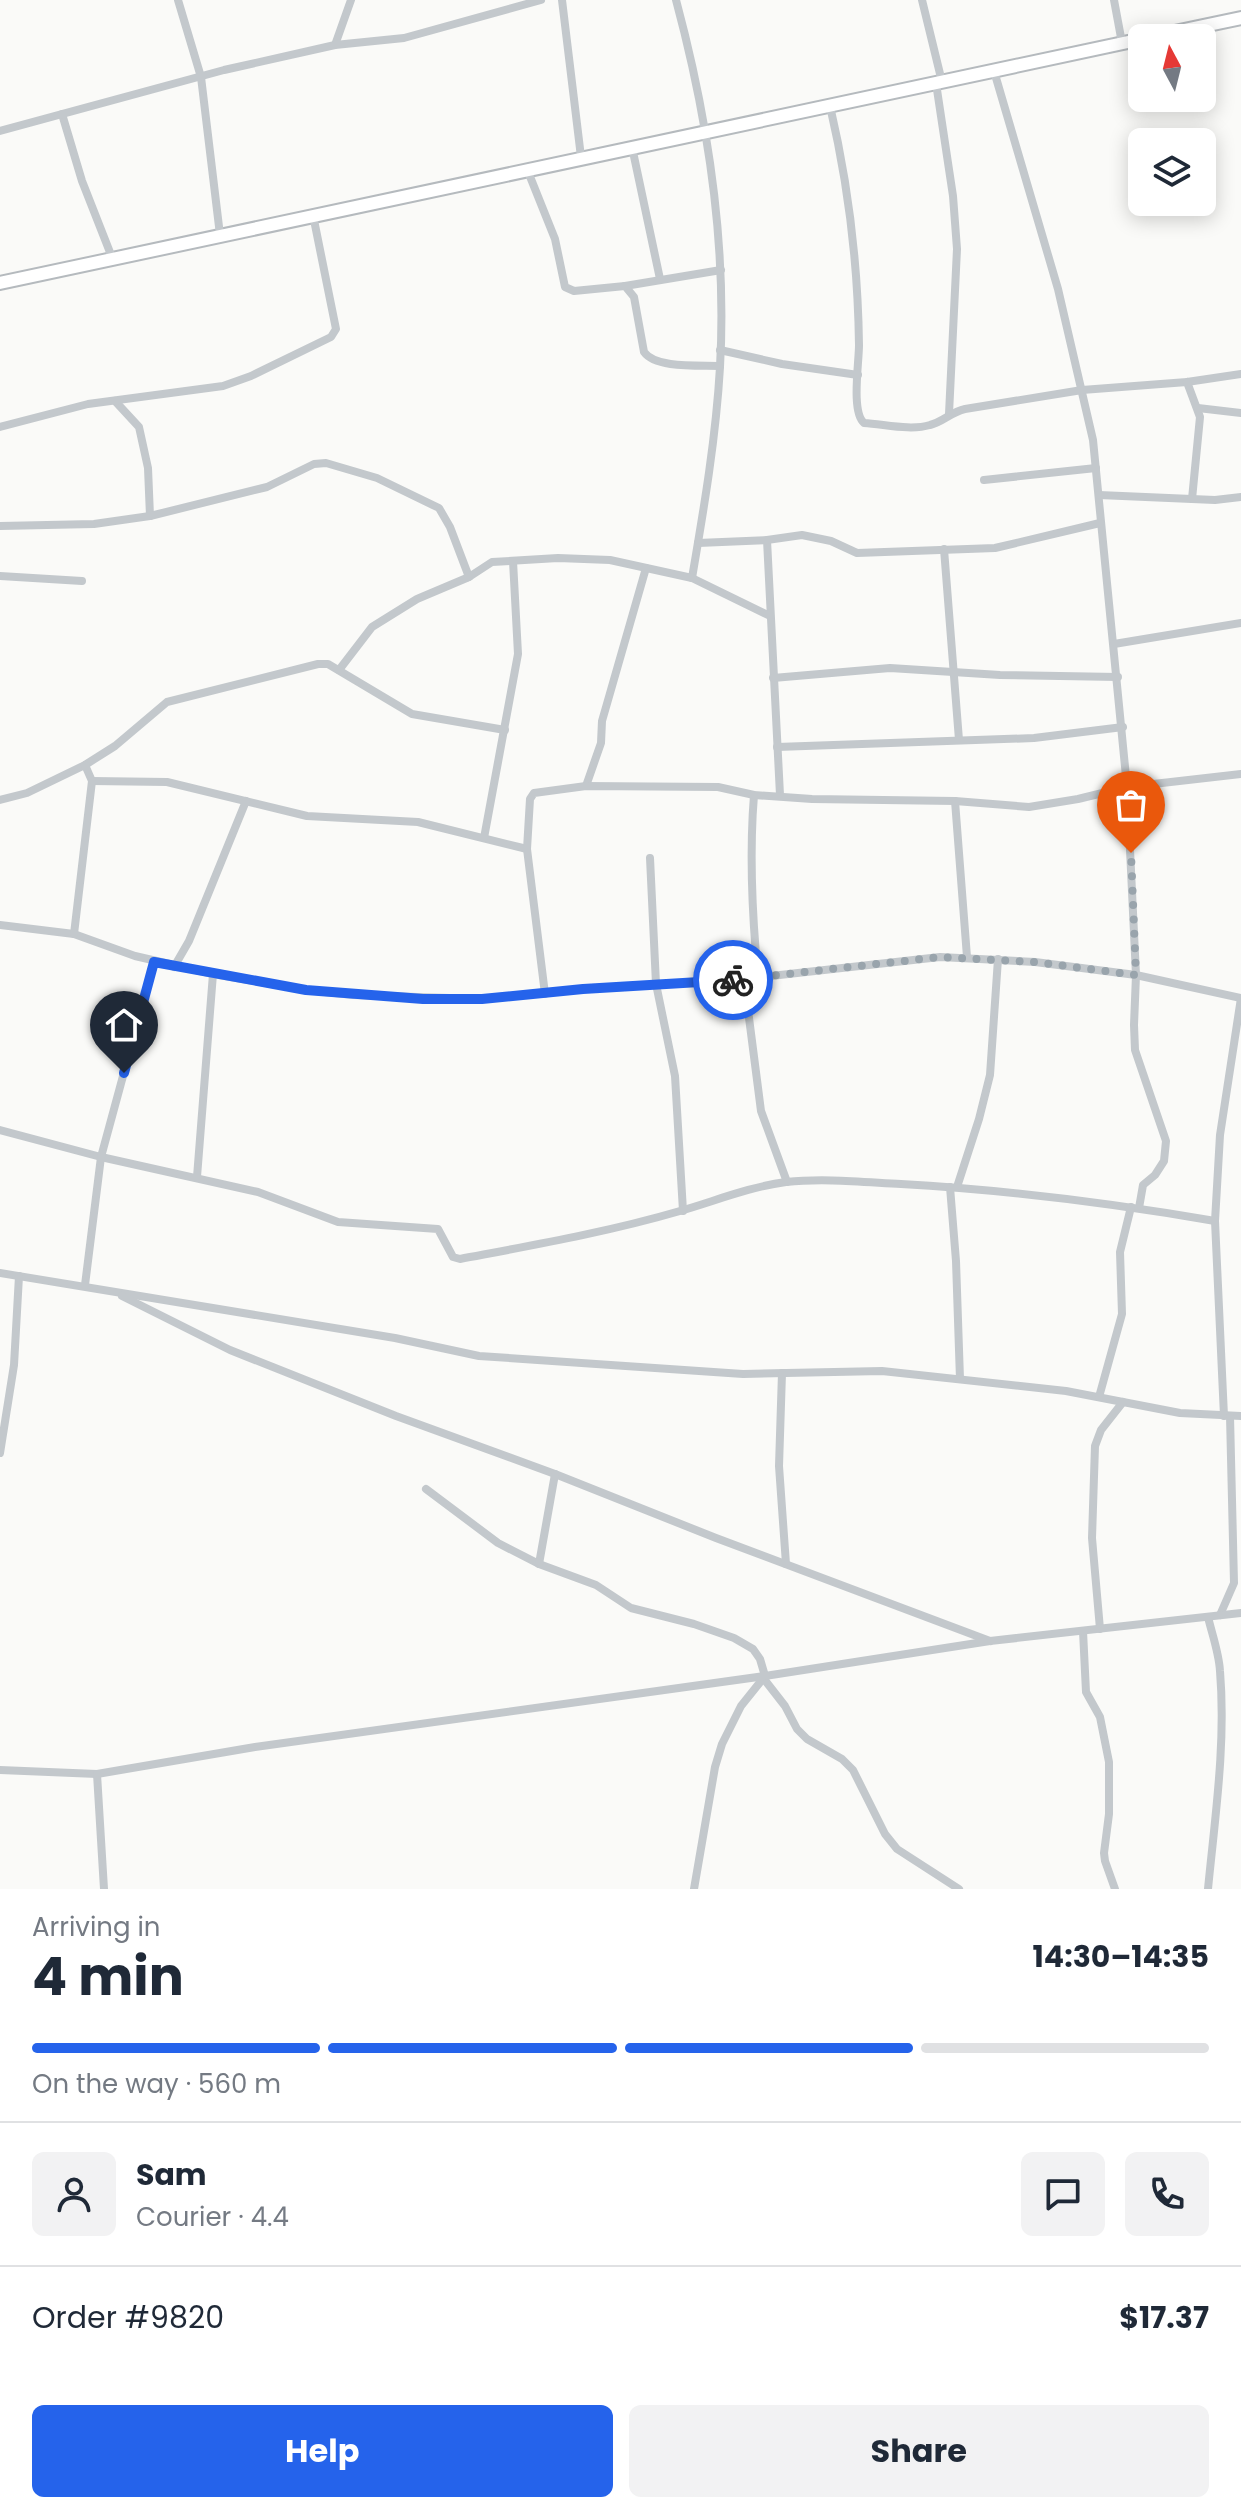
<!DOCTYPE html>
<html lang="en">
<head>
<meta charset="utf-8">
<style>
  body { margin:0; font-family:Poppins,sans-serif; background:#f2f2f3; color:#1f2937; height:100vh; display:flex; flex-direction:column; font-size:30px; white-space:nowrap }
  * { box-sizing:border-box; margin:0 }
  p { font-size:26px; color:#747a83 }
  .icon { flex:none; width:44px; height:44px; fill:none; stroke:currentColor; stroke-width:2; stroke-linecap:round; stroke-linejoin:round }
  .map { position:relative; height:1889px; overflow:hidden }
  .side { display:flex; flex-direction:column; background:#fff; flex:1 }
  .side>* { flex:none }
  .needle { width:52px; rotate:353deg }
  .tools { position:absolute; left:1128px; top:24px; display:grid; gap:16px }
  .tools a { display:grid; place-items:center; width:88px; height:88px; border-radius:12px; background:#fff; box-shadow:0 4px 20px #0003; font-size:40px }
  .pin { position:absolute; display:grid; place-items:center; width:68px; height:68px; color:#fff; margin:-82px -34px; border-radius:50% 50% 50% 0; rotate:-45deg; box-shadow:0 0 8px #0007 }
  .pin .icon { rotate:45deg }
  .courier { position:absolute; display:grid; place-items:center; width:80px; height:80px; margin:-40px; border:6px solid #2563eb; border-radius:50%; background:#fff; color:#222; box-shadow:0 2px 10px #0007 }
  .head em { font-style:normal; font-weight:700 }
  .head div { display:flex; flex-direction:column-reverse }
  .head { display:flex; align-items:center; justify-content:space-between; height:136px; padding:0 32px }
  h1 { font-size:52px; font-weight:700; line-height:60px }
  .bar { display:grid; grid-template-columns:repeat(4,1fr); gap:12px 8px; align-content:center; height:96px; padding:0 32px }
  .bar i { height:10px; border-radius:6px; background:#e0e1e3 }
  .bar .selected { background:#2563eb }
  .bar p { grid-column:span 4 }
  .line { display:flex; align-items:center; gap:20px; padding:0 32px; border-top:2px solid #e0e1e3 }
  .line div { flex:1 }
  .round { display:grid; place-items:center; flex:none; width:84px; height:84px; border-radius:12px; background:#f2f2f3 }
  .action { display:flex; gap:16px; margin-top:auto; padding:16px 32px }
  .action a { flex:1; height:92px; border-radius:12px; background:#2563eb; color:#fff; font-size:32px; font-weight:700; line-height:92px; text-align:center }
  .action a+a { background:#f2f2f3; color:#1f2937 }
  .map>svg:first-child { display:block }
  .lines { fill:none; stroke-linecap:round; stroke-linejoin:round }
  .primary-casing { stroke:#b5babe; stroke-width:16 }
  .minor { stroke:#c3c8cc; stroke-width:8 }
  .primary { stroke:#fff; stroke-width:12 }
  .done { stroke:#99a4ac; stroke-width:8; stroke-dasharray:0 14.4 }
  .route { stroke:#2563eb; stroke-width:10 }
</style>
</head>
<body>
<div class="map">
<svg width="1241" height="1889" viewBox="0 0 1241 1889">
  <rect width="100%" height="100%" fill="#fafaf8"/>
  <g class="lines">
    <defs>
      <g id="primary">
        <path d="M1146,38L1241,18"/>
        <path d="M0,283L1142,39"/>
      </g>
    </defs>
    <!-- primary casing -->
    <use href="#primary" class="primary-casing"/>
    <!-- minor -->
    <g class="minor">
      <path d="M178,0L201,77L220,235"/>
      <path d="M562,0L581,157"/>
      <path d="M676,0C708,119 727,243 720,367C716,437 704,508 692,578"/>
      <path d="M922,0L942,82"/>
      <path d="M1114,0L1122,43"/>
      <path d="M335,45L351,0"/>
      <path d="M994,71L1058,289L1093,440L1127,787L1136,975L1134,1025L1135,1050L1166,1141L1164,1161L1155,1175L1143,1185L1139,1208"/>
      <path d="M936,83L953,196L957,249L949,414"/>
      <path d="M830,106C848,183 858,265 859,345C859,363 851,412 864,423C884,424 910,431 930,425C943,422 951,412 965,409L1082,390L1187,382L1241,374"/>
      <path d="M62,114L82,181L113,260"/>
      <path d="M0,131L224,70L335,45L404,38L541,0"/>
      <path d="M632,147L660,279"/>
      <path d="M527,169L555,239L565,287L574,291L625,286L634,297L644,352C656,369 700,365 720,366"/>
      <path d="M625,286L721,270"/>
      <path d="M720,350L782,364L858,375"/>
      <path d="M1187,382L1200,417L1192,499"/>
      <path d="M115,401L139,427L148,468L150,516"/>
      <path d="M1198,408L1241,413"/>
      <path d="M0,427L88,404L223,386L251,376L331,337L336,329L313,215"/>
      <path d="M984,480L1096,468"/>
      <path d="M1099,495L1215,500L1241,497"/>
      <path d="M0,526L94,524L150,516L267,487L314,464L326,463L377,478L439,508L450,527L469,577"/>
      <path d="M767,540L780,795"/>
      <path d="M698,543L767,540L802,535L831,541L857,553L995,548L1100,523"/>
      <path d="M944,549L959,740"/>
      <path d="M0,576L82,581"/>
      <path d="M1114,644L1241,623"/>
      <path d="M339,670L372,627L417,599L469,577L492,562L558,558L610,560L692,578L770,616"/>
      <path d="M773,678L890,668L1000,675L1118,677"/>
      <path d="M777,747L1034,738L1123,727"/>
      <path d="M92,781L167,782L307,816L418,822L527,849"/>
      <path d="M586,786L601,743L602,721L646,568"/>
      <path d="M754,795C749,856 752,915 758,977"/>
      <path d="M0,800L27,793L85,765L115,746L167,702L318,664H328L412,714L505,730"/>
      <path d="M955,801L967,957"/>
      <path d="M484,838L518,654L513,561"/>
      <path d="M650,858L656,984L675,1076L683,1211"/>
      <path d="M0,925L74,934L135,956L213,974L306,990L353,995L482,999L583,989L744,979L940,957L1035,962L1136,975L1241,998"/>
      <path d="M74,934L92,781L85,765"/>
      <path d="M174,967L189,941L246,801"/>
      <path d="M744,979L761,1111L787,1182"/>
      <path d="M545,994L527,849L530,799L534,793L586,786L718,787L754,795L812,799L955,801L1029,807L1078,799L1127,787L1241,774"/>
      <path d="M0,1130L101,1157L258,1192L338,1222L438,1229L453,1257L460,1259C534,1245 608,1232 680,1211C715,1201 749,1187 786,1182C824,1178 863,1182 901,1184C1007,1190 1111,1203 1215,1221"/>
      <path d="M197,1177L213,974"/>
      <path d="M950,1187L956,1261L960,1379"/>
      <path d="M957,1187L979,1119L990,1075L998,959"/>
      <path d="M0,1273L395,1338L479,1356L743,1374L882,1371L1066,1391L1180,1413L1241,1416"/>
      <path d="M85,1285L101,1157L154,962"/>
      <path d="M122,1296L230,1350L396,1416L555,1474L716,1538L990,1641"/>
      <path d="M782,1373L779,1466L786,1564"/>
      <path d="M1099,1397L1122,1314L1120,1252L1131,1207"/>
      <path d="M1224,1416L1215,1221L1220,1135L1241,998"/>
      <path d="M0,1453L14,1365L19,1276"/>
      <path d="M426,1489L498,1543L539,1564L596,1585L631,1608L694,1624L734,1638L753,1649L760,1659L765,1676L741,1706L722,1744L715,1767L694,1889"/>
      <path d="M539,1564L555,1474"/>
      <path d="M1220,1615L1234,1583L1230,1416"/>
      <path d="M1208,1617C1212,1634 1219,1653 1220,1671C1226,1744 1215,1817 1208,1889"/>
      <path d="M1100,1629L1092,1538L1095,1446L1101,1430L1123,1402"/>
      <path d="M1083,1631L1086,1692L1100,1717L1109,1762V1814L1104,1853L1105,1861L1115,1889"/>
      <path d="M764,1679L785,1706L797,1729L807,1739L842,1759L853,1770L885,1834L897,1849L959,1889"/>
      <path d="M0,1770L97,1774L255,1747L765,1676L990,1641L1241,1613"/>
      <path d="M97,1774L104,1889"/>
    </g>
    <!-- primary -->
    <use href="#primary" class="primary"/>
  </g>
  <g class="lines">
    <!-- done -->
    <path class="done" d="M733,980L940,957L1035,962L1136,975L1131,853"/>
    <!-- route -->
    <path class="route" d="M124,1073L154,962L306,990L423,999H482L583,989L733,980"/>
  </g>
</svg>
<div class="tools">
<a><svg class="needle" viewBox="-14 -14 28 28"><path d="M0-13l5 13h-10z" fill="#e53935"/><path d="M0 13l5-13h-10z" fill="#747a83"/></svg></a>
<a><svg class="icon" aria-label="layers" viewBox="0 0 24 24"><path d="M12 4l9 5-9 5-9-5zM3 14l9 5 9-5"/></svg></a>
</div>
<div class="pin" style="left:1131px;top:853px;background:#ea580c"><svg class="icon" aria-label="bag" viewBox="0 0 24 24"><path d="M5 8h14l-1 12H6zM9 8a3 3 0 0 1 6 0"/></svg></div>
<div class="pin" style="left:124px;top:1073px;background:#1f2937"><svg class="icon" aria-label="home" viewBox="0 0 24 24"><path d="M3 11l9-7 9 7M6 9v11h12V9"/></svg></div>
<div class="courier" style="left:733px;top:980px"><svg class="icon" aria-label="bike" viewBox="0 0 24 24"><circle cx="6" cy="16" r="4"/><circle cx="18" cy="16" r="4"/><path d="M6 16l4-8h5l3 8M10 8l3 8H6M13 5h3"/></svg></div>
</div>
<section class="side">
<div class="head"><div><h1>4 min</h1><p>Arriving in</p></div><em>14:30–14:35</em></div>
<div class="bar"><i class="selected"></i><i class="selected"></i><i class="selected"></i><i></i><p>On the way · 560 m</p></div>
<div class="line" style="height:144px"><a class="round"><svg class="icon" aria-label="person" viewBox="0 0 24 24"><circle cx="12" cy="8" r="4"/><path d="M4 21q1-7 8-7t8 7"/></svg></a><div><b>Sam</b><p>Courier · 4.4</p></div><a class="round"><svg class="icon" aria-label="chat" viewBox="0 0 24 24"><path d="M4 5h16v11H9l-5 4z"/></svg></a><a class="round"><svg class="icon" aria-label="phone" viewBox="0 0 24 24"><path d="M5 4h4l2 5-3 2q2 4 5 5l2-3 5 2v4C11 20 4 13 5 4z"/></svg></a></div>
<div class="line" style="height:104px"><div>Order #9820</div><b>$17.37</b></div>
<div class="action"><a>Help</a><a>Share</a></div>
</section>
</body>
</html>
